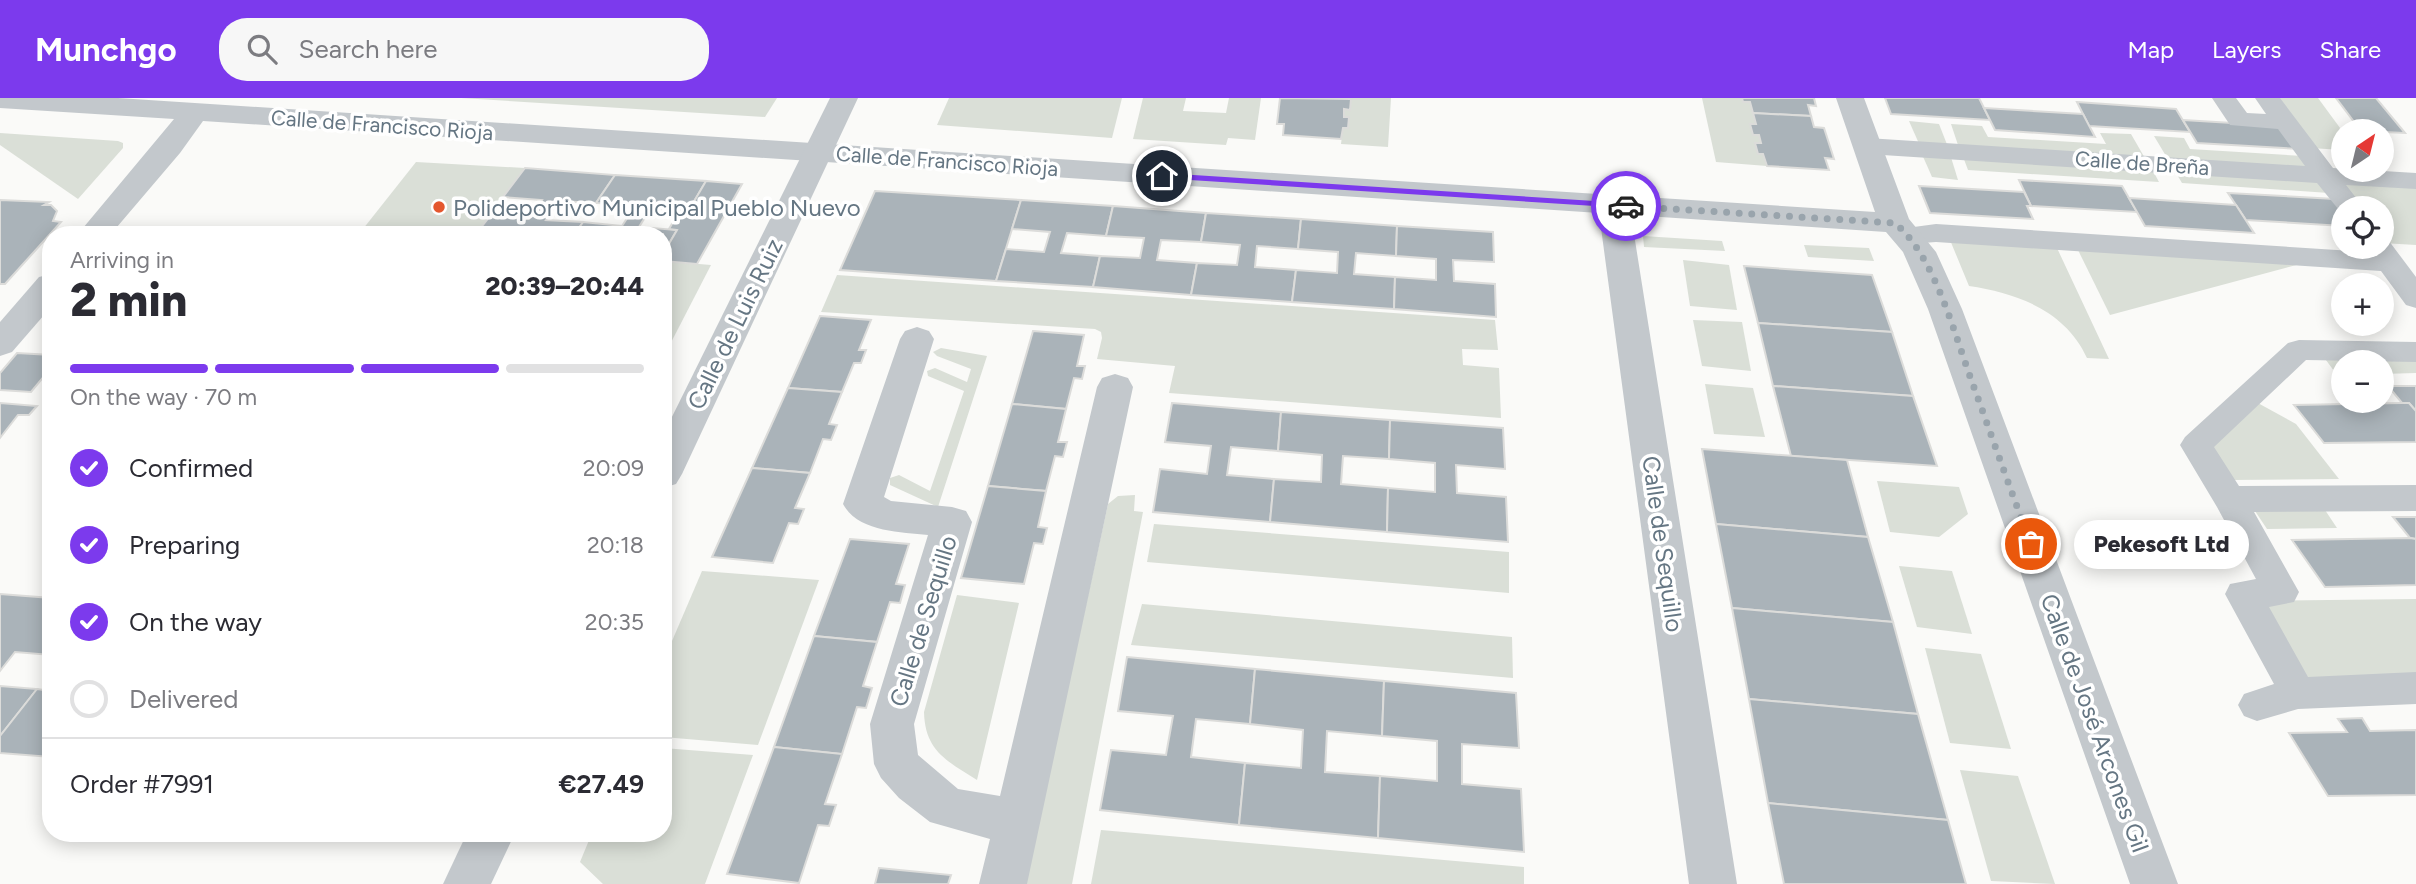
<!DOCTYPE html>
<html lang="en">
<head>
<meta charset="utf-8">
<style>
  body { margin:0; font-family:Figtree,sans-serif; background:#f7f7f7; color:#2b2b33; height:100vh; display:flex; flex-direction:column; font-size:26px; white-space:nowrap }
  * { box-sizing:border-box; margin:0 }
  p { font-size:23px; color:#7c7c81 }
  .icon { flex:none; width:38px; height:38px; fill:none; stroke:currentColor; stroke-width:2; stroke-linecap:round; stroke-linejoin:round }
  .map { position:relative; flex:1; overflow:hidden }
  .sheet { position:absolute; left:42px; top:128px; width:630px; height:616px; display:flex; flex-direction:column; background:#fff; border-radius:28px; box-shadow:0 4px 18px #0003 }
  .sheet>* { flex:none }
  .needle { width:46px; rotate:35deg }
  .controls { position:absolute; left:2331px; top:21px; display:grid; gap:14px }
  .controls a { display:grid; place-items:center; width:63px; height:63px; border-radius:50%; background:#fff; box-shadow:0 4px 18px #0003; font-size:35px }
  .pin { position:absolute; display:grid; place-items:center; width:60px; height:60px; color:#fff; margin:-30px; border:4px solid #fff; border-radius:50%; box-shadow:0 2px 7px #0007 }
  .courier { position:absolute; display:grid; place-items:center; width:70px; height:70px; margin:-35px; border:5px solid #7c3aed; border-radius:50%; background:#fff; color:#222; box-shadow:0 2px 9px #0007 }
  .bubble { position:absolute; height:49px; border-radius:24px; background:#fff; box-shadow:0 4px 18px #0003; font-size:23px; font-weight:800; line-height:49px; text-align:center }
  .head em { font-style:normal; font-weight:800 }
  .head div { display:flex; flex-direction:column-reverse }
  .head { display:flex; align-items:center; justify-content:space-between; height:119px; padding:0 28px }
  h1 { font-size:46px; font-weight:800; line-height:52px }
  .bar { display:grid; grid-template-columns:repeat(4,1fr); gap:10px 7px; align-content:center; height:84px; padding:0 28px }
  .bar i { height:9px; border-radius:5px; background:#e1e1e2 }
  .bar .selected { background:#7c3aed }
  .bar p { grid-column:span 4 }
  .line { display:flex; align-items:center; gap:18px; padding:0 28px; border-top:2px solid #e1e1e2 }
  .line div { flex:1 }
  ol { padding:0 28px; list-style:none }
  li { display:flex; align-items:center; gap:21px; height:77px }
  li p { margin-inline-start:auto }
  li .icon { padding:7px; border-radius:50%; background:#7c3aed; color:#fff; stroke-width:4 }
  li:last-child { color:#7c7c81 }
  li i { width:38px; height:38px; border:4px solid #e1e1e2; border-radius:50% }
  header { display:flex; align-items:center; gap:42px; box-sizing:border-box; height:98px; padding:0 35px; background:#7c3aed; color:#fff }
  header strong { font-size:33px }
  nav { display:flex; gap:38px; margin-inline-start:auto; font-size:24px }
  .search { width:490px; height:63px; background:#f7f7f7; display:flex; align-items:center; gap:18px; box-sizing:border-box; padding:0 24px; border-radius:28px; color:#7c7c81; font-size:26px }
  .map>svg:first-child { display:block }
  .green { fill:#dadfd7 }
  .building { fill:#aab3b9; stroke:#dcdcda; stroke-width:2 }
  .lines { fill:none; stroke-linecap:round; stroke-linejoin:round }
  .pedestrian { fill:#c3c8cc; fill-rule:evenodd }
  .minor { fill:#c3c8cc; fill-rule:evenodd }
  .tertiary { fill:#c3c8cc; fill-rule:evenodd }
  .route { fill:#7c3aed }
  .done { stroke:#99a4ac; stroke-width:7; stroke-dasharray:0 12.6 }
  .poi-dot { fill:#e4572e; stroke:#fff; stroke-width:2.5 }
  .labels { text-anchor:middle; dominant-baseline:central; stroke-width:7; stroke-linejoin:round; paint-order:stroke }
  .far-street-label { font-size:21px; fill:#657683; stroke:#fff }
  .poi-label { font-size:24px; fill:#657683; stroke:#fff; text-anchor:start }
  .street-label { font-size:24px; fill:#657683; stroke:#fff }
</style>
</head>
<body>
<header>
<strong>Munchgo</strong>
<div class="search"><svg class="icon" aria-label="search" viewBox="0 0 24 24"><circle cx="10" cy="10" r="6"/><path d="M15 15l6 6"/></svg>Search here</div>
<nav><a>Map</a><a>Layers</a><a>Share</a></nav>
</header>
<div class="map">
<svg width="2416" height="786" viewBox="0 0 2416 786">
  <rect width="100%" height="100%" fill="#fafaf8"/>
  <!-- green -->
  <g class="green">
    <path d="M461,0H777L765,19Z"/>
    <path d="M949,0H1122L1112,40L937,27Z"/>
    <path d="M1143,0H1186L1183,13L1226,15L1229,0H1261L1255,42L1228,40L1226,47L1133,41Z"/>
    <path d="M1344,0H1391L1388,49L1341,46L1343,30H1348L1349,20L1344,19V11H1350Z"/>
    <path d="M1702,0H1742L1743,4H1750L1756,26H1750L1753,37H1759L1761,45H1755L1758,56H1763L1767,68L1716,64Z"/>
    <path d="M2274,0H2318L2343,34V52L2310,50Z"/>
    <path d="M1909,23L1939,26L1948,49L1920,48Z"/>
    <path d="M1951,26L1982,28L1988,39L2106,46L2100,35L2131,36L2146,62L1959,50Z"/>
    <path d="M0,35L118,43L123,45V50L78,101L0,47Z"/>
    <path d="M2154,38L2184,40L2190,51L2303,58L2313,73L2169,63Z"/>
    <path d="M1921,54L1950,56L1958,82L1932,79Z"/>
    <path d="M1962,56L2151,69L2159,84L1968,72Z"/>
    <path d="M416,64L525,70L476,136H359Z"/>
    <path d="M2173,70L2317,79L2329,95L2182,85Z"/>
    <path d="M2335,80L2416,86V147L2382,145V110H2357Z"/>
    <path d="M1643,138L1722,143L1725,153L1644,149Z"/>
    <path d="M1950,142L2057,150L2109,261L2087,260C2066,213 2017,195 1969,188Z"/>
    <path d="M1804,147L1869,150L1874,163L1808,159Z"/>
    <path d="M2078,152L2300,166L2110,217Z"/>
    <path d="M1683,162L1729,167L1737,212L1690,208Z"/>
    <path d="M663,163L711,167L663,260Z"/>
    <path d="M837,177L1495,222L1498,252L1462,251L1463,267L1499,270L1501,320L1169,295L1175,268L1097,261L1102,240L1101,234L1095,231L821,214Z"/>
    <path d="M1693,222L1742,224L1751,273L1702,268Z"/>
    <path d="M941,250L987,258L938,409L890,387V380L899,377L930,393L964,293L928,278L927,273L935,270L967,284L971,271L937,258L933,254Z"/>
    <path d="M2323,258L2416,260V275L2382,276V264H2343V277H2337Z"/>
    <path d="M1705,286L1753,290L1765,339L1714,336Z"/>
    <path d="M2256,304L2296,326L2339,381L2232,382L2211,349Z"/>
    <path d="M1877,383L1959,389L1968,416L1939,439L1890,434Z"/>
    <path d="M1135,397L1134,413L1143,414L1072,786H1025L1108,406L1118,398Z"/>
    <path d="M2323,409L2337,430L2267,431L2253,410Z"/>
    <path d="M1154,426L1509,454V495L1147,464Z"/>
    <path d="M1899,468L1952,473L1972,536L1917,529Z"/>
    <path d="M702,473L819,482L758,647L663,639V564Z"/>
    <path d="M957,497L1019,505L977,682C947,663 925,653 924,614Z"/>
    <path d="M2416,501V579L2299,581L2250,503Z"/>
    <path d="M1142,506L1512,539L1513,580L1131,547Z"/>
    <path d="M1925,550L1981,556L2011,651L1950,645Z"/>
    <path d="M663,650L753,657L705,786H603L580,764L592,735H663Z"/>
    <path d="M1960,672L2018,678L2055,786L1991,783Z"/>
    <path d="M1101,732L1524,769V786H1091Z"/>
  </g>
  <!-- building -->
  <g class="building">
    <path d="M1280,0L1351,1L1350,12L1344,11V19H1349L1348,30H1343L1341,41L1283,37L1284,26H1277Z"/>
    <path d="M1742,0H1814L1816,8L1808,7L1811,18L1753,15L1750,4H1743Z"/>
    <path d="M1885,0H1979L1990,22L1891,16Z"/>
    <path d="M2336,0H2376L2405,35L2361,33Z"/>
    <path d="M2077,4L2176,11L2190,34L2089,28Z"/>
    <path d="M1984,10L2083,16L2095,39L1995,32Z"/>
    <path d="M1753,15L1811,18L1814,29L1824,30L1834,61L1825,60L1829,72L1767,68L1763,56H1758L1755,45H1761L1759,37H1753L1750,26H1756Z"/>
    <path d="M2183,22L2282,28L2299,51L2197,45Z"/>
    <path d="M525,70L615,77L596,105L560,103L546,122L583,124L575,136H476L490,118L529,121L542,102L503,99Z"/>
    <path d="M615,77L706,83L689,112L651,110L639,129L677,132L663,156V136H575L583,124L622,128L635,108L596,105Z"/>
    <path d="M2019,82L2122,88L2137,114L2031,108Z"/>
    <path d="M706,83L742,86L697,166L663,163V156L677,132L669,131L680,112H689Z"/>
    <path d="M1919,88L2024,94L2031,108H2027L2033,121L1930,115Z"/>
    <path d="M875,93L1021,102L996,183L840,172Z"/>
    <path d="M2228,95L2335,101L2343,112V128L2246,122Z"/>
    <path d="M2129,100L2236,107L2254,135L2145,128Z"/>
    <path d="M0,102L49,104L44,107H51L57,113L53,123L61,124L5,186H0Z"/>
    <path d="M1021,102L1113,108L1106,138L1067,135L1061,155L1100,158L1093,189L996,183L1006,151L1044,154L1050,134L1012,131Z"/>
    <path d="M1113,108L1206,115L1201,144L1161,142L1157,162L1197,165L1191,197L1093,189L1100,158L1140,160L1144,140L1106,138Z"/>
    <path d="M1206,115L1301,121L1298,151L1257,148L1255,169L1296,172L1292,204L1191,197L1197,165L1237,167L1240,147L1201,144Z"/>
    <path d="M1301,121L1397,128L1396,158L1356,155L1354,176L1395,179L1394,211L1292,204L1296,172L1337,175L1338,154L1298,151Z"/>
    <path d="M1397,128L1493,134L1494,164L1453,162L1454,183L1495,186L1496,219L1394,211L1395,179L1436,182V161L1396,158Z"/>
    <path d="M1744,168L1872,177L1892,234L1758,225Z"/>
    <path d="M820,218L871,222L859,252H866L861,265H854L842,294L788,290Z"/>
    <path d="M1758,225L1892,234L1913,298L1773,288Z"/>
    <path d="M1033,233L1084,237L1077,268H1085L1082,281L1074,280L1066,311L1012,306Z"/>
    <path d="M17,255L51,257V270L31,294L0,292V275Z"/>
    <path d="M1773,288L1913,298L1937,368L1791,358Z"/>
    <path d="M2388,288H2416V313L2409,305H2402Z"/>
    <path d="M788,290L842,294L829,326L837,327L831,342L823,341L810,375L752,370Z"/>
    <path d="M0,305L37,308L29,317H18L0,340Z"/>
    <path d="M1172,305L1281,314L1278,353L1231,349L1227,377L1274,381L1270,424L1153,414L1160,371L1207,376L1211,348L1165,344Z"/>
    <path d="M2402,305H2409L2416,313V344L2324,345L2294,307Z"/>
    <path d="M1012,306L1066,311L1058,344H1067L1063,359L1055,358L1046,393L988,388Z"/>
    <path d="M1281,314L1390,322L1389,361L1343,358L1341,386L1388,390L1387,434L1270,424L1274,381L1321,384L1322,357L1278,353Z"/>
    <path d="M1390,322L1503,330L1505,371L1456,367L1457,395L1506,399L1508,444L1387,434L1388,390L1435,394V365L1389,361Z"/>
    <path d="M1702,351L1847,362L1868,439L1716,426Z"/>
    <path d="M752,370L810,375L795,410L804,411L798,426L789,425L773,465L712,459Z"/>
    <path d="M988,388L1046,393L1038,429L1047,430L1043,446L1034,445L1024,486L961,480Z"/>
    <path d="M2393,419H2416V441L2410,440Z"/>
    <path d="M1716,426L1868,439L1893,524L1732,510Z"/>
    <path d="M2410,440L2416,441V487L2325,489L2292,442Z"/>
    <path d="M850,441L909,446L896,486L905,487L900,505L890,504L877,544L814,538Z"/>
    <path d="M0,496L51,500V557L15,554L0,573Z"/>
    <path d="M1732,510L1893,524L1918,616L1749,601Z"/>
    <path d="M814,538L877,544L863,588L872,590L866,610L857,609L842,656L774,649Z"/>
    <path d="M1127,559L1255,571L1250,626L1196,621L1191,659L1245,665L1239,727L1100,712L1111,652L1166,657L1173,618L1118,613Z"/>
    <path d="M1255,571L1384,583L1382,638L1327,633L1325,674L1380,678L1378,740L1239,727L1245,665L1301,670L1303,632L1250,626Z"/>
    <path d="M1384,583L1516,595L1519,650L1462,646V686L1521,691L1524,754L1378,740L1380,678L1437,683V643L1382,638Z"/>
    <path d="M0,588L37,591L0,638Z"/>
    <path d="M37,591L51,593V659L0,655V638Z"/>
    <path d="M1749,601L1918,616L1948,722L1768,705Z"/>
    <path d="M2362,620L2370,633L2416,632V697L2328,698L2289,635L2347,634L2338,621Z"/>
    <path d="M774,649L842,656L825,706L836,707L829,728L818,727L799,785L727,776Z"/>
    <path d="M1768,705L1948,722L1966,786H1784Z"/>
    <path d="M879,770L951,777L948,786H875Z"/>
  </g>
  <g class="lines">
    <!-- pedestrian -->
    <g class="pedestrian">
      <path d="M2212,0H2236L2247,15L2266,16L2255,0H2280L2333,70L2416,75V91L2346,87L2364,110H2343V117L2317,85L1867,56L1858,53L1854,48L1858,43L1867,40L2305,68L2278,31L2230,27Z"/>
      <path d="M1936,126L2368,154L2365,149H2382V141L2389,143L2416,179V210L2406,207L2381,173L1936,144L1909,146L1899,143L1895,137L1899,131Z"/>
      <path d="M2299,242L2416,244V264L2306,262L2214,349L2239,388L2416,387V413L2254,414L2299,494L2294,504L2269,509L2308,579L2416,574V606L2298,611L2257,623L2244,618L2238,607L2244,596L2274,586L2225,496L2230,486L2256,481L2217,409L2180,347L2185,339L2288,245Z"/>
    </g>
    <!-- minor -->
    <g class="minor">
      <path d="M0,0H118L1875,114L1836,0H1864L1909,121L1936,154L1962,211L2178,786H2130L1928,211L1903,154L1886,134L1631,117L1737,786H1689L1599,115L203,23L180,55L111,136H78L174,21L0,10Z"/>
      <path d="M51,176V209L12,254L0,258V224L39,179Z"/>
      <path d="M917,229L929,233L934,241L884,399L891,403L952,409L966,413L972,424L914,626L918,657L958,691L1000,698L1097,289L1102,280L1115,276L1128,280L1133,289L1027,786H979L990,741L930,724L899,700L881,680L874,666L870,626L928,437C900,434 858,434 843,406L900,241L905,233Z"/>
    </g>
    <!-- tertiary -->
    <g class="tertiary">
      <path d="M830,0H858L682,376L676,386L663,390V337Z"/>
      <path d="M467,735H515L491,786H443Z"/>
    </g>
  </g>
  <!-- route -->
  <path class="route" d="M1162,75L1626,105L1631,108L1626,110L1159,80L1157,78Z"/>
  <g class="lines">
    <!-- done -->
    <path class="done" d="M1626,108L1895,125C1935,159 1953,232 1971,281C1991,336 2010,391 2031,446"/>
  </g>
  <!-- markers -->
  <circle class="poi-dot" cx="439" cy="109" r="7"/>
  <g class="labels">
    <!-- far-street labels -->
    <g class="far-street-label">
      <text transform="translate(382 27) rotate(4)">Calle de Francisco Rioja</text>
      <text transform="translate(947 63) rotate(4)">Calle de Francisco Rioja</text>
      <text transform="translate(2142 65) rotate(4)">Calle de Breña</text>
    </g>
    <!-- poi labels -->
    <g class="poi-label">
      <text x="453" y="109">Polideportivo Municipal Pueblo Nuevo</text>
    </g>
    <!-- street labels -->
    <g class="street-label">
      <text transform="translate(735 226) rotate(-64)">Calle de Luis Ruiz</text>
      <text transform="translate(1663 446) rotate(82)">Calle de Sequillo</text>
      <text transform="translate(923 523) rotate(-73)">Calle de Sequillo</text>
      <text transform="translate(2095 625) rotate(70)">Calle de José Arcones Gil</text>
    </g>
  </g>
</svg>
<div class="controls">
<a><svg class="needle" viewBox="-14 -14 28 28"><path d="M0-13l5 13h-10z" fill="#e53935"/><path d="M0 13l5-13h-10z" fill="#7c7c81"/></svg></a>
<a><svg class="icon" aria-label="locate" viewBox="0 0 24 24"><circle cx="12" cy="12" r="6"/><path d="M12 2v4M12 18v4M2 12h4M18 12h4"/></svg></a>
<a>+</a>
<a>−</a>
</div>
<div class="pin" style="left:2031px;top:446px;background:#ea580c"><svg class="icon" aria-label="bag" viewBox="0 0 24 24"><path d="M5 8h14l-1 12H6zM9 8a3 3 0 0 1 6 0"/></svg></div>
<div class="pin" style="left:1162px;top:78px;background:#1f2937"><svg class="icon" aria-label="home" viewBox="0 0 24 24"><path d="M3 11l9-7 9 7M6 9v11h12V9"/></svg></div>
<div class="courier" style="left:1626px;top:108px"><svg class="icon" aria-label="car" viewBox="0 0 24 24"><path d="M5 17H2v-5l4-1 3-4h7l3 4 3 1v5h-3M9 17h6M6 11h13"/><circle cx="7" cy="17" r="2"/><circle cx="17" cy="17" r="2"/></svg></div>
<div class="bubble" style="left:2074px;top:422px;width:175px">Pekesoft Ltd</div>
<section class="sheet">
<div class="head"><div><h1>2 min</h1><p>Arriving in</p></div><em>20:39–20:44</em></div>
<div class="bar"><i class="selected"></i><i class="selected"></i><i class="selected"></i><i></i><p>On the way · 70 m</p></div>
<ol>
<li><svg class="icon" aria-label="check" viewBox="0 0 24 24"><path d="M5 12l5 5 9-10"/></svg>Confirmed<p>20:09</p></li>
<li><svg class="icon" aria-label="check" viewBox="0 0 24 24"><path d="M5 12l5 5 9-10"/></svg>Preparing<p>20:18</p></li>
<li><svg class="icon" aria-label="check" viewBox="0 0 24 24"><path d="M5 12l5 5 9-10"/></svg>On the way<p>20:35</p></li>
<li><i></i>Delivered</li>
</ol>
<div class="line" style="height:91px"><div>Order #7991</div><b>€27.49</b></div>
</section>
</div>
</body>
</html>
